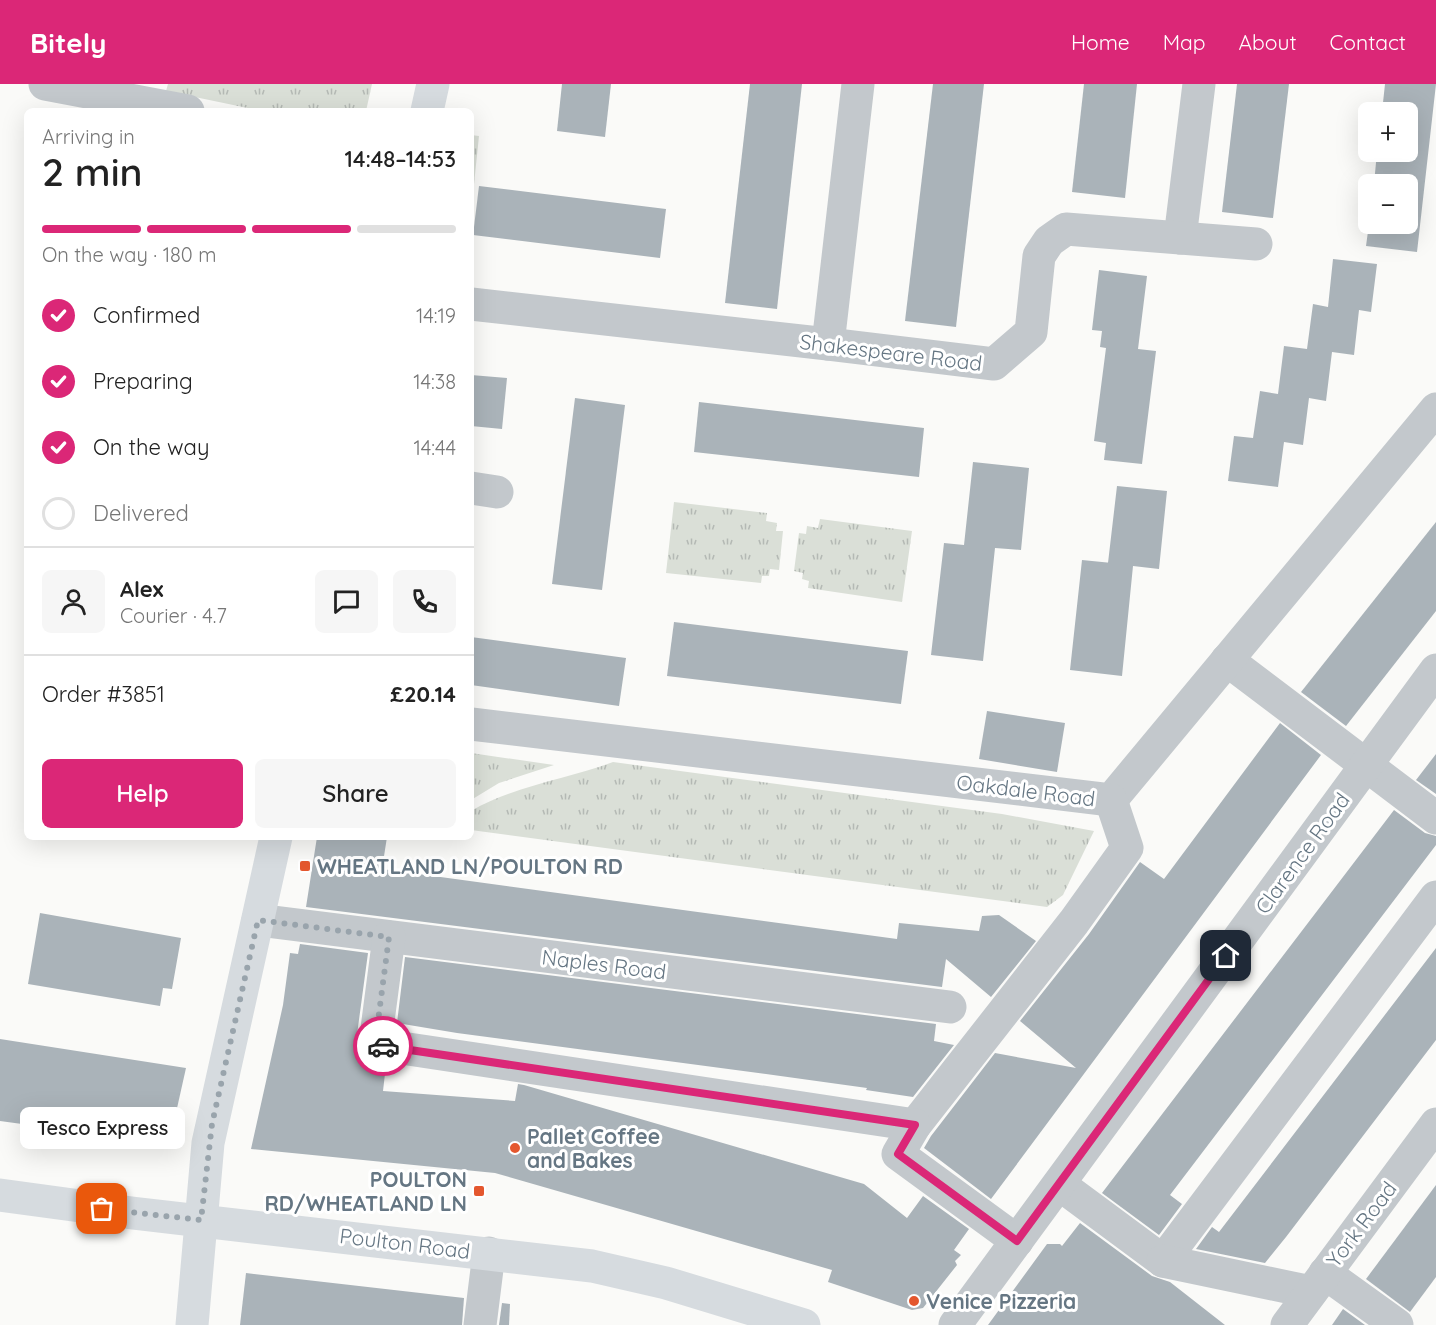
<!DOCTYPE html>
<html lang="en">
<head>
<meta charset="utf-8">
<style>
  body { margin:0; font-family:Quicksand,sans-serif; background:#f6f6f6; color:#222; height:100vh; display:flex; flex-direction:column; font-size:22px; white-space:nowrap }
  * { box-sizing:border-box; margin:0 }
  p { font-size:20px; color:#767676 }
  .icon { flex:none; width:33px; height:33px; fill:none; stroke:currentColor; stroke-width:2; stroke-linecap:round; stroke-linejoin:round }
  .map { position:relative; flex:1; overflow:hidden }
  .side { position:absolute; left:24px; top:24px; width:450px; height:732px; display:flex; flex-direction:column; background:#fff; border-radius:9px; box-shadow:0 6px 24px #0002 }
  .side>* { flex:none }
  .controls { position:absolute; left:1358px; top:18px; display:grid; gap:12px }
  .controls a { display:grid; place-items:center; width:60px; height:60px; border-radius:9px; background:#fff; box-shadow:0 6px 24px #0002; font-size:30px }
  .pin { position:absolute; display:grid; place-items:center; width:51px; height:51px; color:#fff; margin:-26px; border-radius:12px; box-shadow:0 3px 9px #0006 }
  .courier { position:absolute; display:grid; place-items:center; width:60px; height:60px; margin:-30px; border:4px solid #db2777; border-radius:50%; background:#fff; color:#222; box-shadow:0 2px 8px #0007 }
  .bubble { position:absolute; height:42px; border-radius:9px; background:#fff; box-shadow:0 6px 24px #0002; font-size:20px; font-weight:600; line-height:42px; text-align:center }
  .headline em { font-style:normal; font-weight:600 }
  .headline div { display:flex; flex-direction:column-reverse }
  .headline { display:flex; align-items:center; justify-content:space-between; height:102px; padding:0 18px }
  h1 { font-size:39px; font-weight:600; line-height:45px }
  .bar { display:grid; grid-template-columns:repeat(4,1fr); gap:9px 6px; align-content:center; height:72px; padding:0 18px }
  .bar i { height:8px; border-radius:4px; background:#e0e0e0 }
  .bar .selected { background:#db2777 }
  .bar p { grid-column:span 4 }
  .line { display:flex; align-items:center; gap:15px; padding:0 18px; border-top:2px solid #e0e0e0 }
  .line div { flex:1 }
  .round { display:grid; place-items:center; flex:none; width:63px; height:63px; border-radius:9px; background:#f6f6f6 }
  ol { padding:0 18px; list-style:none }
  li { display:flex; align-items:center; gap:18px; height:66px }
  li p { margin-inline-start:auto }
  li .icon { padding:6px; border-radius:50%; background:#db2777; color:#fff; stroke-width:4 }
  li:last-child { color:#767676 }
  li i { width:33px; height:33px; border:3px solid #e0e0e0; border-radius:50% }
  .cta { display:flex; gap:12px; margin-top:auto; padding:12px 18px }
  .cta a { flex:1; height:69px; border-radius:9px; background:#db2777; color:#fff; font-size:24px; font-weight:600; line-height:69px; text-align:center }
  .cta a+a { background:#f6f6f6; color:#222 }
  header { display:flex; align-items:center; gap:36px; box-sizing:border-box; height:84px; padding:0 30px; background:#db2777; color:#fff }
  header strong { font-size:28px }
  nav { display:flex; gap:33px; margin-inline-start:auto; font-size:21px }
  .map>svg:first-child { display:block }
  .grass { fill:url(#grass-tufts) }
  .building { fill:#aab3b9 }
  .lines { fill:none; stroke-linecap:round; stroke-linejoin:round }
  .minor { stroke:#c3c8cc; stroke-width:33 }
  .major { stroke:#d6dbdf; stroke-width:33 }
  .done { stroke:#99a4ac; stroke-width:6; stroke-dasharray:0 10.8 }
  .route { stroke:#db2777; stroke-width:8 }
  .poi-dot { fill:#e4572e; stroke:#fff; stroke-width:2 }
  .labels { text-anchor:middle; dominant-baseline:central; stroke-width:6; stroke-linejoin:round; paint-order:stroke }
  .street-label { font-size:21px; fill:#657683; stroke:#fff }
  .poi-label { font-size:21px; font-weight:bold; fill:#657683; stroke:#fff; text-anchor:start }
</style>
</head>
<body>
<header>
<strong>Bitely</strong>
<nav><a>Home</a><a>Map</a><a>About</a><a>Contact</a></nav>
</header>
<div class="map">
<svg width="1436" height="1241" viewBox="0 0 1436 1241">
  <defs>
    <pattern id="grass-tufts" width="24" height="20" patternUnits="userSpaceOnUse" patternTransform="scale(1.5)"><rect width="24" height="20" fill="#dadfd7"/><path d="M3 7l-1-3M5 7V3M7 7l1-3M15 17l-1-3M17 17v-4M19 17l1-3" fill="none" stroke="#b4b9b4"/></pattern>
  </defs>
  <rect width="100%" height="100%" fill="#fafaf8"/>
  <!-- grass -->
  <g class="grass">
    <path d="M168,0H372L366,27H262L166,7Z"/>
    <path d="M471,51L479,52L471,129Z"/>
    <path d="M674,418L767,429L766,437L777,439L776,447H783L779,486L770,485L769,492H762L761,499L666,489Z"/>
    <path d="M820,435L912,447L902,518L808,504L809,497L802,495L803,489L794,487L799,449L806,450L807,442L818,444Z"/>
    <path d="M471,669L554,681L499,699L471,716Z"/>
    <path d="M613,678L1002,730L1094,747L1063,811L1047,823L471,746V727C514,702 567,695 613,678Z"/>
  </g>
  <!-- building -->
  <g class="building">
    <path d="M562,0H611L605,53L557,47Z"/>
    <path d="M750,0H802L777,225L725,219Z"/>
    <path d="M933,0H984L956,243L905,237Z"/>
    <path d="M1084,0H1137L1125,114L1072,108Z"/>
    <path d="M1237,0H1289L1273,134L1222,128Z"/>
    <path d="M1385,0H1436L1417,168L1366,162L1369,140H1407V100H1374L1377,68H1407V28H1382Z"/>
    <path d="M479,102L666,125L660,174L473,151Z"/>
    <path d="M1333,175L1377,180L1371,228L1359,226L1354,271L1332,268L1326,317L1309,314L1303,361L1284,358L1278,403L1228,397L1234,352L1253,354L1260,307L1278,310L1284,262L1307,265L1313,220L1328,223Z"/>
    <path d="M1099,186L1147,192L1138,265L1156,267L1142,380L1104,376L1106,359L1094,357L1106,264L1100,263L1102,247L1092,246Z"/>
    <path d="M471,291L507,294L502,345L471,342Z"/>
    <path d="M575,314L625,321L602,506L552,500Z"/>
    <path d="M699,318L924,344L919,393L694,368Z"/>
    <path d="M973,378L1029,384L1021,466L995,464L983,577L931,571L944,459L964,461Z"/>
    <path d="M1117,402L1167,407L1159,485L1133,482L1122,592L1070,586L1082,476L1112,479H1108Z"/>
    <path d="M1436,438V527L1346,642L1301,608Z"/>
    <path d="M674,538L908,567L901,620L667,592Z"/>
    <path d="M471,553L626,574L619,622L471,601Z"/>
    <path d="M987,627L1065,639L1057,688L979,675Z"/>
    <path d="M1280,639L1321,671L991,1115L924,1064L931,1052L995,969L1076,984L1020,937L1089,850L1140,778L1164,795Z"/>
    <path d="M1436,670V710L1416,696Z"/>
    <path d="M1394,726L1425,749L1436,752V761L1170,1111L1182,1120L1159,1151L1102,1109Z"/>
    <path d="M317,753H387L382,785L897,855L899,839L979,847L982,832L999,831L1036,857L991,913L946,875L942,903L306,823Z"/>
    <path d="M40,829L181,854L172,905L163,904L160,922L28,900Z"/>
    <path d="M300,860L368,869L356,958L358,968L364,975L386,981L383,1007L515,1017L518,1000L524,1001L864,1100L907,1134L923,1112L969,1145L954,1166L961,1171L955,1177L957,1181L923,1224L912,1226L828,1198L832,1186L495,1089L251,1065L283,921L290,869L298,870Z"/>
    <path d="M1436,864V956L1286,1153L1265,1179L1196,1165L1212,1143L1219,1148Z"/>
    <path d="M405,873L936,940L934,957L954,961L913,1013L866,1006L867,1004L766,990L457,949L397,939Z"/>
    <path d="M0,955L186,984L169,1060L0,1037Z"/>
    <path d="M1436,1101V1193L1410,1228L1366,1195Z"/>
    <path d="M1080,1139L1152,1192L1170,1198L1225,1241H988L1047,1160H1060L1062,1162Z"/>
    <path d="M246,1189L464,1214L462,1241H240Z"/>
    <path d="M502,1219L510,1220L509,1241H499Z"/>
    <path d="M1343,1225L1365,1241H1332Z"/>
  </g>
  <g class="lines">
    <!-- minor -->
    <g class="minor">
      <path d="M45,0L188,27"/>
      <path d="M1180,154L1199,0"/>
      <path d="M471,220L828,260L994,280L1031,248L1039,172L1049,157L1066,145L1256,160"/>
      <path d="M828,260L858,0"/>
      <path d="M471,404L497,408"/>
      <path d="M1227,576L1436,734"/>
      <path d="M471,640L1111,716L1436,325"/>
      <path d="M258,836L950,923"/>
      <path d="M389,853L375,960L915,1041L1074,838L1127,764L1111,716"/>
      <path d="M915,1041L898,1070L1017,1157"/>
      <path d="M1059,1100L1163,1177L1436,813"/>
      <path d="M1163,1177L1311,1208"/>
      <path d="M1325,1189L1397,1241"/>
      <path d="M480,1241L489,1169"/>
      <path d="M955,1241L1436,586"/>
      <path d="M1287,1241L1436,1040"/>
    </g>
    <!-- major -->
    <g class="major">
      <path d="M427,27L433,0"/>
      <path d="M0,1111L132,1129L592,1182L666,1199L804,1241"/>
      <path d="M192,1241L208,1059L276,753"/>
    </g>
  </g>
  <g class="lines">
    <!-- done -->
    <path class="done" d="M102,1125L201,1136L212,1040L258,836L389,853L375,960L383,962"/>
    <!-- route -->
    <path class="route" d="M383,962L915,1041L898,1070L1017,1157L1226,872"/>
  </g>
  <!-- markers -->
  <g class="poi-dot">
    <rect x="299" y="776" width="12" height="12" rx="3"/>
    <circle cx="515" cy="1064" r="6"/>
    <rect x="473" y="1101" width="12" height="12" rx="3"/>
    <circle cx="914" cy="1217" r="6"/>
  </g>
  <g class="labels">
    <!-- street labels -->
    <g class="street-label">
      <text transform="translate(891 268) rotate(7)">Shakespeare Road</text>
      <text transform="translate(1026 706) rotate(7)">Oakdale Road</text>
      <text transform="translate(1302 769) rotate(-54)">Clarence Road</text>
      <text transform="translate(604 880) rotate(7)">Naples Road</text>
      <text transform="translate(1361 1140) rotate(-53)">York Road</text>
      <text transform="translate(405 1159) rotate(7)">Poulton Road</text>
    </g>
    <!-- poi labels -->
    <g class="poi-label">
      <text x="317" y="782">WHEATLAND LN/POULTON RD</text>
      <text x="527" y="1052">Pallet Coffee<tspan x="527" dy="24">and Bakes</tspan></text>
      <text x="467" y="1095" text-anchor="end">POULTON<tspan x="467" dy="24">RD/WHEATLAND LN</tspan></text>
      <text x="926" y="1217">Venice Pizzeria</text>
    </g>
  </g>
</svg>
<div class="controls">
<a>+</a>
<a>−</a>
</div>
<div class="pin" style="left:102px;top:1125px;background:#ea580c"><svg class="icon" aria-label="bag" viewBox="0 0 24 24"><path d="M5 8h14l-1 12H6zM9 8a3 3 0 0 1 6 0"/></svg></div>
<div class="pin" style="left:1226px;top:872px;background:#1f2937"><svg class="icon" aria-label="home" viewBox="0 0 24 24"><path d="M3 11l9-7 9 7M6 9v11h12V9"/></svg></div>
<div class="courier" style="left:383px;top:962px"><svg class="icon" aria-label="car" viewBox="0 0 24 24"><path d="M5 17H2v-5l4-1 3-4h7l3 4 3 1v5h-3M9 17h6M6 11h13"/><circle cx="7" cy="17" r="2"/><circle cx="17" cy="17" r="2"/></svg></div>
<div class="bubble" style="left:20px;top:1023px;width:165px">Tesco Express</div>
<section class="side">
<div class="headline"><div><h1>2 min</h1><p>Arriving in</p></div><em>14:48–14:53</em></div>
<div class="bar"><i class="selected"></i><i class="selected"></i><i class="selected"></i><i></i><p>On the way · 180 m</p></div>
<ol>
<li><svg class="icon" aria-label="check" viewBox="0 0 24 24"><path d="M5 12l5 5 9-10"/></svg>Confirmed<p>14:19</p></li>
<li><svg class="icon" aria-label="check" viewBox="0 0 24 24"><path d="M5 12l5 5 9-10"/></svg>Preparing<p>14:38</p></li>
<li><svg class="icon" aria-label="check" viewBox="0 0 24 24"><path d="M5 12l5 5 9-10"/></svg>On the way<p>14:44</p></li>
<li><i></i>Delivered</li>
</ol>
<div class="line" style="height:108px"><a class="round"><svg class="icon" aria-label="person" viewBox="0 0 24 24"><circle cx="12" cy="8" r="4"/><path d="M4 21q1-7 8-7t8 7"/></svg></a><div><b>Alex</b><p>Courier · 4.7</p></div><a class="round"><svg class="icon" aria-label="chat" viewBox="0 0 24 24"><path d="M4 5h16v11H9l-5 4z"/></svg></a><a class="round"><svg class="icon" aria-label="phone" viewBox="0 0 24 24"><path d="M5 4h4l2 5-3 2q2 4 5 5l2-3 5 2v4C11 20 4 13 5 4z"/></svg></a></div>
<div class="line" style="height:78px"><div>Order #3851</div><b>£20.14</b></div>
<div class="cta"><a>Help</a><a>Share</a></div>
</section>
</div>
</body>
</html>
